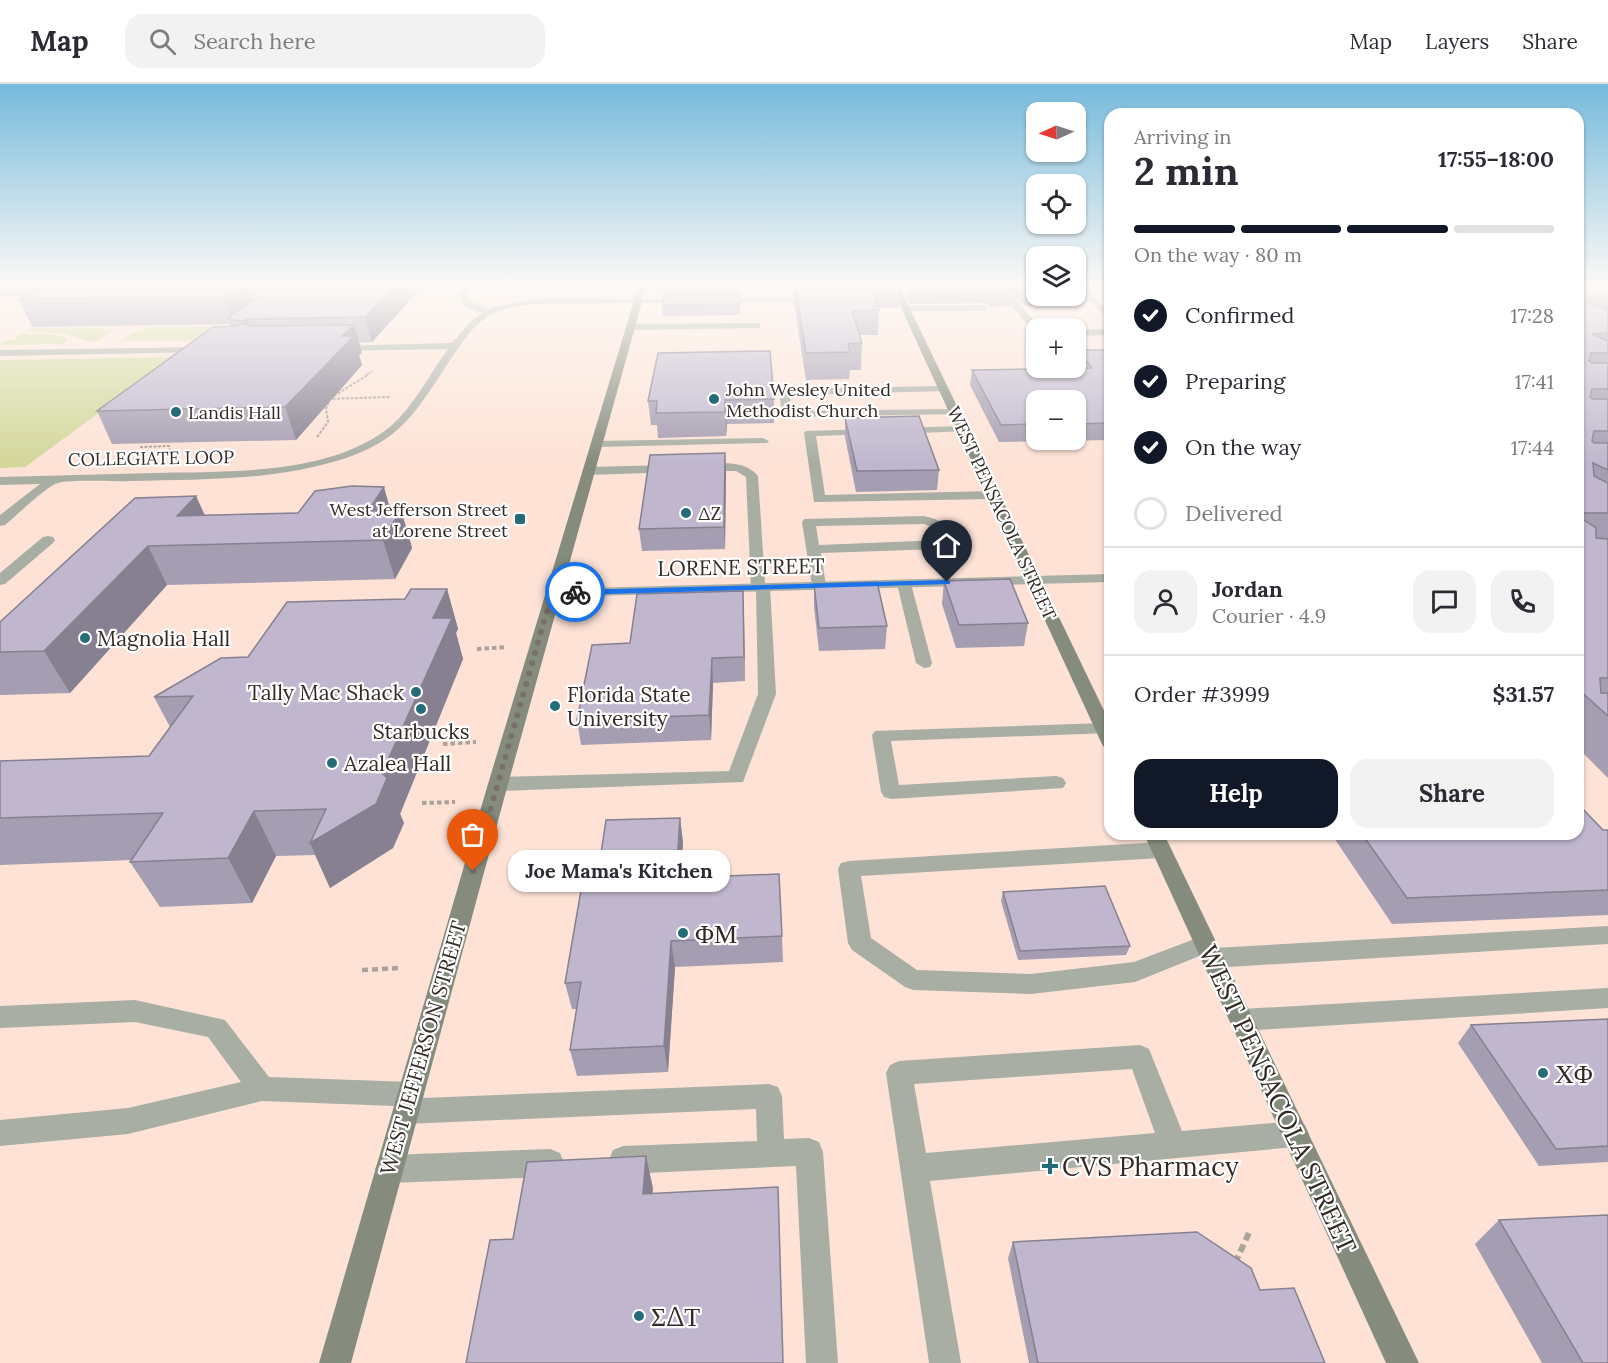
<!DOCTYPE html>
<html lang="en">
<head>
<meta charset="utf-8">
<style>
  body { margin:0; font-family:Lora,serif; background:#f2f2f3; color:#2b2b33; height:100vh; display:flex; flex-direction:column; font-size:22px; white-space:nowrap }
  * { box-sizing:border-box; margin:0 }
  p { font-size:20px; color:#7c7c81 }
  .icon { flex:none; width:33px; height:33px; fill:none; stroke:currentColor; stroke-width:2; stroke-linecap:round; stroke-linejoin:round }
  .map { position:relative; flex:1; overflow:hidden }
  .side { position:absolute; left:1104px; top:24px; width:480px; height:732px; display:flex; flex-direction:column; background:#fff; border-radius:18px; box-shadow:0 2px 4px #0004 }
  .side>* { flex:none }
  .needle { width:39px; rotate:267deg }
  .tools { position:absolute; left:1026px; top:18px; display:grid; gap:12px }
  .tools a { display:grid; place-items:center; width:60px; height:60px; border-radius:12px; background:#fff; box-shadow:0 2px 4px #0004; font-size:30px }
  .pin { position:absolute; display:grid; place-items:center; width:51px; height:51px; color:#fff; margin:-62px -26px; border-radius:50% 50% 50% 0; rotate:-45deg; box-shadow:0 0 6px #0007 }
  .pin .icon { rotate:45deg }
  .courier { position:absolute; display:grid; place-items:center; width:60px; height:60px; margin:-30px; border:4px solid #1a73e8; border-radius:50%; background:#fff; color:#222; box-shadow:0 2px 8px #0007 }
  .bubble { position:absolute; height:42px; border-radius:18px; background:#fff; box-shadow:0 2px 4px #0004; font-size:20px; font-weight:700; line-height:42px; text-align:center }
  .head em { font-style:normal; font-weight:700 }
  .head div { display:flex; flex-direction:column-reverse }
  .head { display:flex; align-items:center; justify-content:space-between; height:102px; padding:0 30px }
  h1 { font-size:39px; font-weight:700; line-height:45px }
  .bar { display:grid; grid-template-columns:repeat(4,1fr); gap:9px 6px; align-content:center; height:72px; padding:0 30px }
  .bar i { height:8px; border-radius:4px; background:#e1e1e2 }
  .bar .selected { background:#111827 }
  .bar p { grid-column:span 4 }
  .line { display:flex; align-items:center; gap:15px; padding:0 30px; border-top:2px solid #e1e1e2 }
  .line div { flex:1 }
  .round { display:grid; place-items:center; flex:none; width:63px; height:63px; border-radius:18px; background:#f2f2f3 }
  ol { padding:0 30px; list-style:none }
  li { display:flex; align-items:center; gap:18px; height:66px }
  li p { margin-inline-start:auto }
  li .icon { padding:6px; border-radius:50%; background:#111827; color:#fff; stroke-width:4 }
  li:last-child { color:#7c7c81 }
  li i { width:33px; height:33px; border:3px solid #e1e1e2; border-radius:50% }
  .cta { display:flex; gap:12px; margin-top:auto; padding:12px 30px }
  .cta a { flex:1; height:69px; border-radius:18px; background:#111827; color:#fff; font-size:24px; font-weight:700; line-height:69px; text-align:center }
  .cta a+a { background:#f2f2f3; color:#2b2b33 }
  header { display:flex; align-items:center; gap:36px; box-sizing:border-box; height:84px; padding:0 30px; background:#fff; border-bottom:2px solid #e1e1e2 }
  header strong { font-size:28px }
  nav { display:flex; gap:33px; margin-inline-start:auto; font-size:21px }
  .search { width:420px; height:54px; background:#f2f2f3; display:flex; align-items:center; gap:15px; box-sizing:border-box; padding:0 21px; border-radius:18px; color:#7c7c81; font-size:22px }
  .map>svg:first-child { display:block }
  .built { fill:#fde2d5; fill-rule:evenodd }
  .green { fill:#d3d79a }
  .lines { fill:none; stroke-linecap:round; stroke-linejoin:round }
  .path-far4 { stroke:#aca29c; stroke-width:1.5; stroke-dasharray:2 1.5; stroke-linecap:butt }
  .path-far3 { stroke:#aca29c; stroke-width:2; stroke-dasharray:3 1.5; stroke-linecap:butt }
  .path-far2 { stroke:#aca29c; stroke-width:4; stroke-dasharray:4.5 3; stroke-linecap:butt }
  .path-far1 { stroke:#aca29c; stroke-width:4.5; stroke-dasharray:6 4; stroke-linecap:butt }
  .path { stroke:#aca29c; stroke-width:6; stroke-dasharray:8 4.5; stroke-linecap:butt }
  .lane { fill:#a9aea4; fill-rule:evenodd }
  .street { fill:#a9aea4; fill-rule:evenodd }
  .secondary { fill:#858c7d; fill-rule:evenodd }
  .wall { fill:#a59db1; fill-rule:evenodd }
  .shaded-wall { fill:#868090 }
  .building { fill:#c0b7ce; stroke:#868090; stroke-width:1.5 }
  .route { fill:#1a73e8 }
  .done { stroke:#79706a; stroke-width:6; stroke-dasharray:0 10.8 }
  .poi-dot { fill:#246d78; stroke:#fff; stroke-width:2 }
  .labels { text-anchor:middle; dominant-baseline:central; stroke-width:4.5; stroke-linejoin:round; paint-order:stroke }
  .far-poi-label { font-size:18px; fill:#332a25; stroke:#fff; text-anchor:start }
  .far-street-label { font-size:18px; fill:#332a25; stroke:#fff }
  .street-label { font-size:21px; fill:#332a25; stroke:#fff }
  .poi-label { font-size:21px; fill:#332a25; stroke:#fff; text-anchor:start }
  .near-poi-label { font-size:26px; fill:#332a25; stroke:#fff; text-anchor:start }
  .near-street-label { font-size:26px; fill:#332a25; stroke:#fff }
</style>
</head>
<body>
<header>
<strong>Map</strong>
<div class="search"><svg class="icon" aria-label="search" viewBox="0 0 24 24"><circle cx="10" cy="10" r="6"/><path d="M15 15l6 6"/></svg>Search here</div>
<nav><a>Map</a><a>Layers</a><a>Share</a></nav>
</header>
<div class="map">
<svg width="1608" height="1279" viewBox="0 0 1608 1279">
  <rect width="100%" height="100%" fill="#fbf1eb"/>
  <!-- built -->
  <path class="built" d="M0,200H1036V212H1076V200H1110V750H1578V415L1608,494V1279H0ZM1036,244H1076V284H1036ZM1036,316H1076V356H1036Z"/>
  <!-- green -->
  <g class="green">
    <path d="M155,243H211L194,255L187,257H119L141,245Z"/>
    <path d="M32,244L114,245L97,257L91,258L66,250L27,247Z"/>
    <path d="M20,249C34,253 57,247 68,256L63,260L0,261L7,256H14Z"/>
    <path d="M175,273L25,383L0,384V276Z"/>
  </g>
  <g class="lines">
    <!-- path-far4 -->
    <path class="path-far4" d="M366,291L373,287"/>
    <!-- path-far3 -->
    <g class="path-far3">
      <path d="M334,312L369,290"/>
      <path d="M328,315L390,313"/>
      <path d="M317,353L328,338L326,325L329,317"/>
      <path d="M140,363L169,362L170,368"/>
    </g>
    <!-- path-far2 -->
    <g class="path-far2">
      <path d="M477,565L507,563"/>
      <path d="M443,660L476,658"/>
      <path d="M422,719L455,718"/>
    </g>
    <!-- path-far1 -->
    <path class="path-far1" d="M362,886L399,884"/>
    <!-- path -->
    <path class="path" d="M1235,1179L1249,1149"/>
    <!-- lane -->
    <g class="lane">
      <path d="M392,200H468V216L489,225C535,209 590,215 638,215L642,217L638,219C598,220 529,214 494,229C479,236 468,250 459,263C423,314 410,353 346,374C276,397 203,395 130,397C110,398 76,395 58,399C48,401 15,433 5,441L0,442V431L40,400L0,401V393C52,392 102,390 154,389C229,387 330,392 391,342C414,322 430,289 448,265L336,267L333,266V262L452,259L470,238L482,229C468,225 456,219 460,202L395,203Z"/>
      <path d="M987,205L1010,209L1040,244L1033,247L1004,213L987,209Z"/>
      <path d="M906,222L984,221L988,224L984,227H903L902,225Z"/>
      <path d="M760,239V243L757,244L631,246L627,243L631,240Z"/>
      <path d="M1110,245V251L1076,252V246Z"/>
      <path d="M208,263L210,265L205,268L0,272V266Z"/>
      <path d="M943,302L947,303V307L790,311L792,327L954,325L959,328L958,330L787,333L782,330L779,308L784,305Z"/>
      <path d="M962,342L968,345L966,347L899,350L893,347L899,344Z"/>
      <path d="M869,345L875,348L873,350L816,352L825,411L993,407L999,411L993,415L814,418L804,349L806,347Z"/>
      <path d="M763,354L769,357L767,359L596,363L590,360L596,357Z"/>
      <path d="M701,380C720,380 744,375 758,392L765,499L770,503L776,610L743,698L498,707L491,705L488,700L491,695L498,693L729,687L758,610L756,507L751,503L746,393L736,387H697V381Z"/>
      <path d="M671,381L677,385L675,388L588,391L582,387L588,383Z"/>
      <path d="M924,432C941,436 951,441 958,458L956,461L941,465L821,469L826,502L819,506L812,502L802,438L804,435ZM924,440L937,445L943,456L819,461L816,442Z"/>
      <path d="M48,452L53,453L55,456L53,459L5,500L0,501V489L43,453Z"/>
      <path d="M904,496L911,500L932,579L930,583L924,584L916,579L897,500Z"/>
      <path d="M1104,639L1110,641V649L891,657L899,701L1056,692L1063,694L1066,699L1063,704L891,715L884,713L881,708L872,651L875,647Z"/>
      <path d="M1161,758L1168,761L1171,766L1168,771L1161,774L861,792L871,854L917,886L1031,890L1134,878L1205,851L1213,853L1217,860L1214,864L1608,842V860L1212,884L1204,881L1200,874L1202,871L1135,898L1031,910L913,906L905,903L852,866L848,859L838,785L841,779L849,777Z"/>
      <path d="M1608,904V924L1242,947L1233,944L1230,936L1233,928L1242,925Z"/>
      <path d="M135,916L225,936L269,993L411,998L420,1001L424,1010L423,1014L769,1000L778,1003L782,1012L784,1055L809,1054L819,1058L823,1068L838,1279H806L796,1082L623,1090L613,1086L609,1076L613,1066L623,1062L757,1057L756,1025L406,1040L396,1036L393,1027L395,1022L262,1017L128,1050L0,1062V1036L128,1024L241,998L208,953L135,938L0,944V922Z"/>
      <path d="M1140,961L1149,965L1182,1047L1295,1037L1305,1041L1309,1050L1305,1059L1295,1063L930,1097L961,1279H929L886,989L890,981L899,977ZM1132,985L1155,1049L926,1069L914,1000Z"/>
      <path d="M550,1065L560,1069L564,1079L560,1089L550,1093L389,1099L379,1095L375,1085L379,1075L389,1071Z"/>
    </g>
    <!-- street -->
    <g class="street">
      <path d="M1076,200H1080L1110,228V236L1076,204Z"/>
      <path d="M816,213L820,215L819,217L715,218L711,216L715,214Z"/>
      <path d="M635,215H687L691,217L687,219H635Z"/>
      <path d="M1110,490V498L553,513L546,509L553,505Z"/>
    </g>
    <!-- secondary -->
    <g class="secondary">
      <path d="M639,200H647L508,700L351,1279H319L488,700Z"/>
      <path d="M890,200H898L1110,639V664L1103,662L1101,658Z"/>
      <path d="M1144,750H1164L1419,1279H1386Z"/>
    </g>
  </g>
  <!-- wall -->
  <g class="wall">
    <path d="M0,200H419L420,205L372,258L359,259L362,269L359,271L362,281L296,356L112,360L97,327L230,242L229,240L32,243L19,215L27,212H0Z"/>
    <path d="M666,200H739L740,231L663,232L662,221L667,210Z"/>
    <path d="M791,200H1036V212H1045L1043,222H1024L1011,207L1009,222L990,223L984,219L910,220L906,212L907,204H902L900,200L899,224H879L878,251H859L862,259L861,286H850L849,295L806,296L794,219V211H793Z"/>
    <path d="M1578,200H1608V694L1578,664Z"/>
    <path d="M1077,266H1110V356L999,358L970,301L972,286L1077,284L1076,283V276ZM1036,316H1076V356H1036Z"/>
    <path d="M774,315V339L727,340L726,352L658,354L657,341H651L648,317Z"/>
    <path d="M845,334L939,386L937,406L856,408L845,353Z"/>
    <path d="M726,390L725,465L642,467L639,445Z"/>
    <path d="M196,412L205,431L401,426L412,464L395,495L167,501L70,609L0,611V538Z"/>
    <path d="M944,497L1028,539L1024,562L956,564L942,520Z"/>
    <path d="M814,500L887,542L885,565L819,567L814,523Z"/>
    <path d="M447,505L458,545L456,549L463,575L400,730L404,739L393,764L330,804L315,771L276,772L252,819L160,823L130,778L132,776L0,781V677L149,672L170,643L154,613L248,573L405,515Z"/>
    <path d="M743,507L745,597L713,599L711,656L581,661L577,636L630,559Z"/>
    <path d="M680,734L683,759L681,794L782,852L783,878L675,883L668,988L577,992L570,966L577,925H572L565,899L598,789Z"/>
    <path d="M1603,746H1608V831L1392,840L1332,751H1327L1326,750H1578Z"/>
    <path d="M1003,808L1130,862L1126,871L1018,876L1001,817Z"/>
    <path d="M1608,935V1078L1539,1082L1458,959L1471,941Z"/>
    <path d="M1499,1136L1608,1279H1542L1475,1160Z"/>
    <path d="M1013,1158L1260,1206L1325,1279H1029L1008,1174Z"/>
  </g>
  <!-- shaded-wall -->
  <g class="shaded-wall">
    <path d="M244,200H289L255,215H245L250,229L233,236L224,213Z"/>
    <path d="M398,200H419L420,205L372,258L365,233Z"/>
    <path d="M247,235L256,261L253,263L244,237Z"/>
    <path d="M354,241L362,269L359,271L362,281L296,356L285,323L342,252Z"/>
    <path d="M725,316L727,340L726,352L725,328Z"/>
    <path d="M725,369L726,390L725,465L724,443Z"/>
    <path d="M384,403L394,439L401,426L412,464L395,495L383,456L368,427Z"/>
    <path d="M196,412L212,449L177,432Z"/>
    <path d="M148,462L167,501L70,609L44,567Z"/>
    <path d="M447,505L458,545L456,549L463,575L400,730L404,739L393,764L330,804L310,759L382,689L433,534Z"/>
    <path d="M743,507L744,530L745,597L744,573Z"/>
    <path d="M712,574L713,599L711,656L709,631Z"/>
    <path d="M254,727L276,772L252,819L228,774Z"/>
    <path d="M680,734L683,759L679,820L676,794Z"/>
    <path d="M671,857L675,883L668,988L664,962Z"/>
    <path d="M646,1072L653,1104L650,1141L643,1110Z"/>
  </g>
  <!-- building -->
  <g class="building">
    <path d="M51,200H244L224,213L19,215Z"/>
    <path d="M267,200H398L365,233L247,235L244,237L227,235L255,215H245Z"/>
    <path d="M795,200H900L870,201L879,226L852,227L862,259L848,260L850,268L806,269Z"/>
    <path d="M908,200H1004L1011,207H991L986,204L911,205Z"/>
    <path d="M1578,200H1608V218L1587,210L1589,219L1608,226V249L1592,250L1608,257V269H1591L1589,277L1592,279H1608V305H1592L1590,313L1593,315H1608V347H1594L1592,357L1594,359H1608V386L1593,379L1594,392L1608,399V429H1578Z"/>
    <path d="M664,210H740V220L662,221Z"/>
    <path d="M243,239L249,242L354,241L342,252H354L285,323L97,327L213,243L237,242Z"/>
    <path d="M1077,266H1110V339L1076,340V316H1036V340L1001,341L972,286L1092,284Z"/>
    <path d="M770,267L774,315L725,316V328L656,329L657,317H648L658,269Z"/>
    <path d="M919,332L939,386L857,387L845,334Z"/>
    <path d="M725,369L724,443L639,445L650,371Z"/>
    <path d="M352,402L384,403L368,427L401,426L383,456L148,462L44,567L0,568V538L135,414L196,412L177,432L298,429L315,407Z"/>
    <path d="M1578,432L1596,444V454L1608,455V594H1600L1601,609H1608V632L1578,605Z"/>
    <path d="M1010,495L1028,539L959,541L944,497Z"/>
    <path d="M877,498L887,542L819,544L814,500Z"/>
    <path d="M411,505H447L433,534H452L382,689L387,694L376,720L310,759L326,725L254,727L228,774L130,778L163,729L0,734V677L149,672L193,612L154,613L221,574L248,573L287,518L405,515Z"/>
    <path d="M743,507L744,573L712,574L709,631L577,636L592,561L630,559L637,510Z"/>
    <path d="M1578,720L1603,746H1608V806L1407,814L1362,750H1578Z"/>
    <path d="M680,734L676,794L779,790L782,852L671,857L664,962L570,966L581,898L565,899L584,789H598L606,736Z"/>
    <path d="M1105,802L1130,862L1020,867L1003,808Z"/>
    <path d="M1608,935V1062L1556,1065L1471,941Z"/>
    <path d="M646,1072L643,1110L778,1103L783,1279H466L490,1156L513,1155L527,1078Z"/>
    <path d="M1608,1131V1279H1583L1499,1136Z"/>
    <path d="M1197,1148L1251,1184L1260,1206L1294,1204L1325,1279H1038L1013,1158Z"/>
  </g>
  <!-- sky -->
  <linearGradient id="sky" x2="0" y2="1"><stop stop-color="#75badc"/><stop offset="0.53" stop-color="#fdf9f6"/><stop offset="1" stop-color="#fdf9f6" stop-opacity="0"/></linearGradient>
  <rect width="1608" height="379" fill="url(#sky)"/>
  <!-- route -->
  <path class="route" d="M947,496L950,497V500L575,511L571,508L575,506Z"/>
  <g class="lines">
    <!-- done -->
    <path class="done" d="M473,787L552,509L575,508"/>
  </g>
  <!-- markers -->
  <g class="poi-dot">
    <circle cx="714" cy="315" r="6"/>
    <circle cx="176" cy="328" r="6"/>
    <circle cx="686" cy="429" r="6"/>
    <rect x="514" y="429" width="12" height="12" rx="3"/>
    <circle cx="85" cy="554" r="6"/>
    <circle cx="416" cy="608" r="6"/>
    <circle cx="555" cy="622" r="6"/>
    <circle cx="421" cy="625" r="6"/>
    <circle cx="332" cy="679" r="6"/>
    <circle cx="683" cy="849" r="6"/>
    <circle cx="1543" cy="989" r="6"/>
    <path d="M1047 1073h6v6h6v6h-6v6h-6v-6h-6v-6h6z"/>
    <circle cx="639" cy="1232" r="6"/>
  </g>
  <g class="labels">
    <!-- far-poi labels -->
    <g class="far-poi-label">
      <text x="726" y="305">John Wesley United<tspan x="726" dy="21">Methodist Church</tspan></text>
      <text x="188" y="328">Landis Hall</text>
      <text x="508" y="425" text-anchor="end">West Jefferson Street<tspan x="508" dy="21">at Lorene Street</tspan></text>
      <text x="698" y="429">ΔΖ</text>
    </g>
    <!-- far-street labels -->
    <g class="far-street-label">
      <text transform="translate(151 374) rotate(-1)">COLLEGIATE LOOP</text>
      <text transform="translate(1002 429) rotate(65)">WEST PENSACOLA STREET</text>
    </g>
    <!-- street labels -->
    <g class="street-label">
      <text transform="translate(741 483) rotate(-1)">LORENE STREET</text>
      <text transform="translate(423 964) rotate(-74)">WEST JEFFERSON STREET</text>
    </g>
    <!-- poi labels -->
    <g class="poi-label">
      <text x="97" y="554">Magnolia Hall</text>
      <text x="404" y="608" text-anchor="end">Tally Mac Shack</text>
      <text x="567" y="610">Florida State<tspan x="567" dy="24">University</tspan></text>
      <text x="421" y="647" text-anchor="middle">Starbucks</text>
      <text x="344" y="679">Azalea Hall</text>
    </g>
    <!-- near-poi labels -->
    <g class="near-poi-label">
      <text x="695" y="849">ΦΜ</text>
      <text x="1555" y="989">ΧΦ</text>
      <text x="1062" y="1082">CVS Pharmacy</text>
      <text x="651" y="1232">ΣΔΤ</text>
    </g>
    <!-- near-street labels -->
    <g class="near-street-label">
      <text transform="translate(1278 1015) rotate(65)">WEST PENSACOLA STREET</text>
    </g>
  </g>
</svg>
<div class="tools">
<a><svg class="needle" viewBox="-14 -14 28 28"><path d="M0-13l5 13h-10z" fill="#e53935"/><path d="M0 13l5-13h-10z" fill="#7c7c81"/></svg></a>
<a><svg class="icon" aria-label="locate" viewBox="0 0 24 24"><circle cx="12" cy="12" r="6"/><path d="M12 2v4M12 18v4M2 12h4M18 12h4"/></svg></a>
<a><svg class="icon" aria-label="layers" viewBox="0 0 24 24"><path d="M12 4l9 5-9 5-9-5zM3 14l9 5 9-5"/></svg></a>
<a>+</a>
<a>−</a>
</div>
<div class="pin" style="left:473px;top:787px;background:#ea580c"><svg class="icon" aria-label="bag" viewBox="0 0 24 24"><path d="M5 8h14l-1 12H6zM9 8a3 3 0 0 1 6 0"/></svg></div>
<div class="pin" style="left:947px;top:498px;background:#1f2937"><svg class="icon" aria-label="home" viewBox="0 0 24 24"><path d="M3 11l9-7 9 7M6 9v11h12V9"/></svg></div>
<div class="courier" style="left:575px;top:508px"><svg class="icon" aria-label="bike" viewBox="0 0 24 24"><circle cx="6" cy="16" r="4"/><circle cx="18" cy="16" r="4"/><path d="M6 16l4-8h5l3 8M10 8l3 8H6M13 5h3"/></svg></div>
<div class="bubble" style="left:508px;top:766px;width:222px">Joe Mama's Kitchen</div>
<section class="side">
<div class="head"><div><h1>2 min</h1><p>Arriving in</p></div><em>17:55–18:00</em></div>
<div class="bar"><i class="selected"></i><i class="selected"></i><i class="selected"></i><i></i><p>On the way · 80 m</p></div>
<ol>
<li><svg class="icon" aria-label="check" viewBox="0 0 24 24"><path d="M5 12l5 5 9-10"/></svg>Confirmed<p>17:28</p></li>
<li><svg class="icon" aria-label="check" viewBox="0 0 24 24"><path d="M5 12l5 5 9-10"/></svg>Preparing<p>17:41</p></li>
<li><svg class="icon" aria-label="check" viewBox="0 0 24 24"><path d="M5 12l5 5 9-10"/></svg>On the way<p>17:44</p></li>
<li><i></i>Delivered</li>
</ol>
<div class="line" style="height:108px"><a class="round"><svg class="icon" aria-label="person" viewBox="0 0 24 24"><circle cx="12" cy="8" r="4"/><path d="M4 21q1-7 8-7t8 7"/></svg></a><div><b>Jordan</b><p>Courier · 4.9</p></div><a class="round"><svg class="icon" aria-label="chat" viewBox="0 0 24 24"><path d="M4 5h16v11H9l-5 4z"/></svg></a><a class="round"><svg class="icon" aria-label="phone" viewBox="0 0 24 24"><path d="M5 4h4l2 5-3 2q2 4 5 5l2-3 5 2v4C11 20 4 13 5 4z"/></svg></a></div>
<div class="line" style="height:78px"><div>Order #3999</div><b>$31.57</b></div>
<div class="cta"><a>Help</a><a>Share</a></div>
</section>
</div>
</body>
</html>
